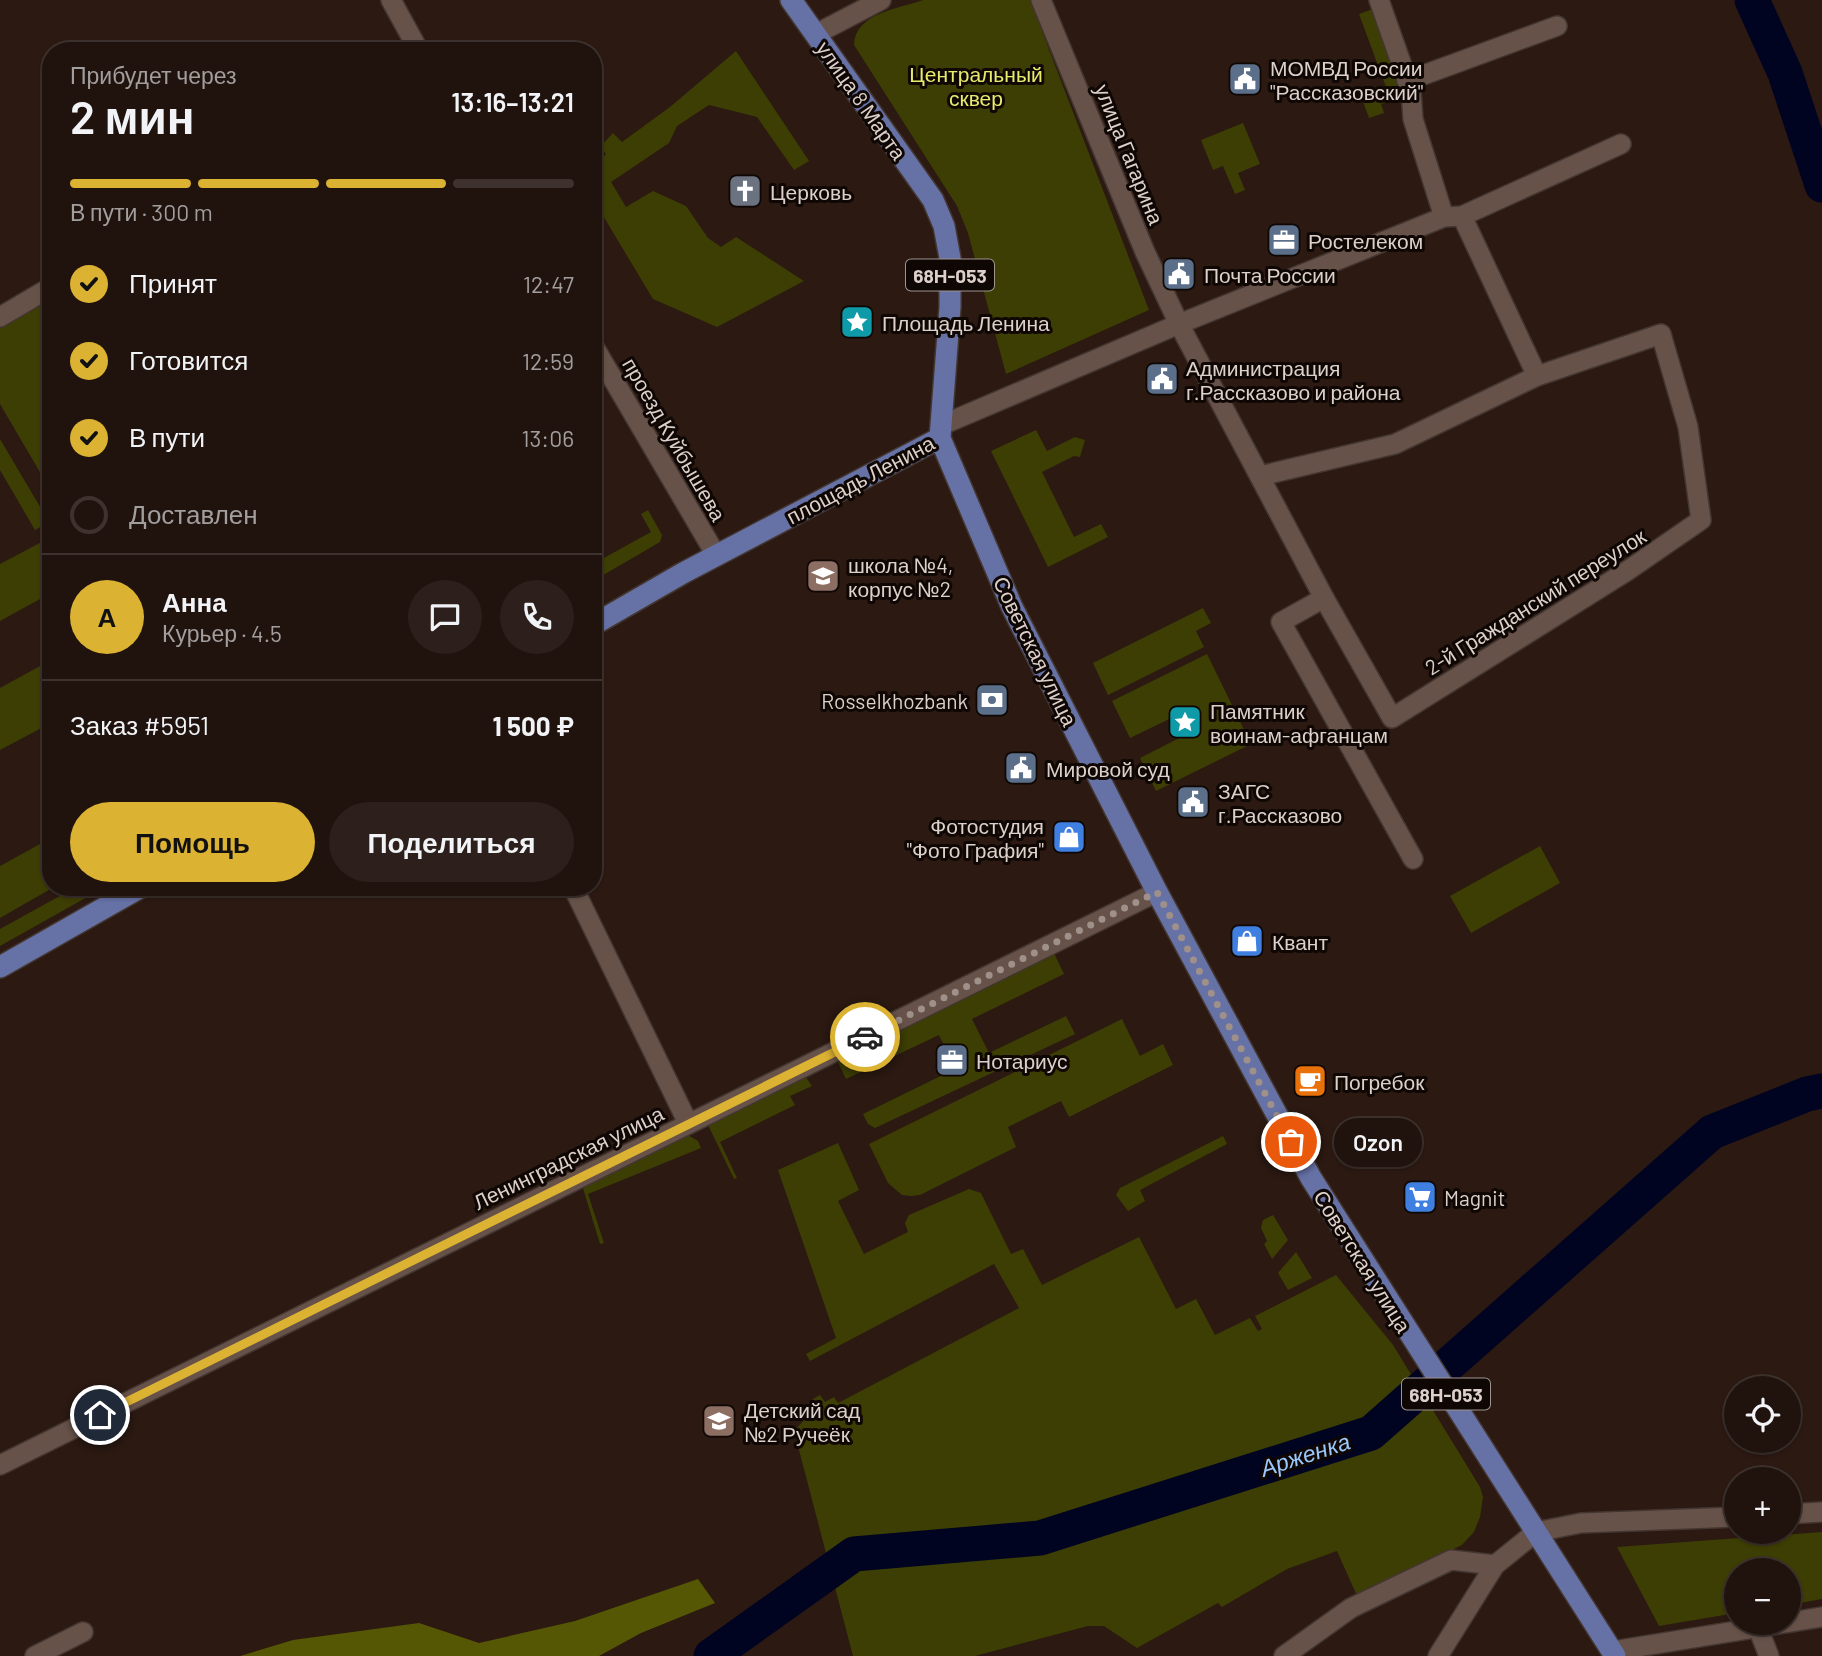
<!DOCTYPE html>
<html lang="ru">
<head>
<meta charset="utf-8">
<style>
  body { margin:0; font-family:Barlow,sans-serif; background:#2d201c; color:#f1f3f6; height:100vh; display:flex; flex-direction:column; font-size:26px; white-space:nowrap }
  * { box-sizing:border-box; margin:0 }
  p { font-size:23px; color:#a29e9e }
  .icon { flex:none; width:38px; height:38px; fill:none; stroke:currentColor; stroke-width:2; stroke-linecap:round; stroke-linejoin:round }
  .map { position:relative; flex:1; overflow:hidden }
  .panel { position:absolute; left:42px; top:42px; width:560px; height:854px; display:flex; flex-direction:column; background:#20130e; border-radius:28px; box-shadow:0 2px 5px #0004,0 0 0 2px #3d322e }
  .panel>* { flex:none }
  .fabs { position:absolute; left:1724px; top:1376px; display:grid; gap:14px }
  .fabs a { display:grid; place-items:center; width:77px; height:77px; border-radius:50%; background:#20130e; box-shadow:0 2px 5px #0004,0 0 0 2px #3d322e; font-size:35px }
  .pin { position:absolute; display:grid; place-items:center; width:60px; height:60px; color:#fff; margin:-30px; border:4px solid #fff; border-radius:50%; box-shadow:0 2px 7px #0007 }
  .courier { position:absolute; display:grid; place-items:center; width:70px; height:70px; margin:-35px; border:5px solid #dcb233; border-radius:50%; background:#fff; color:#222; box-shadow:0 2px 9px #0007 }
  .bubble { position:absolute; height:49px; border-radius:24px; background:#20130e; box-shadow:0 2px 5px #0004,0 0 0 2px #3d322e; font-size:23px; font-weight:600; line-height:49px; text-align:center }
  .summary em { font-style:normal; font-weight:600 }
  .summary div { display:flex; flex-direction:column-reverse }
  .summary { display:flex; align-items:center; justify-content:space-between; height:119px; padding:0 28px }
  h1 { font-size:46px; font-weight:600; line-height:52px }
  .bar { display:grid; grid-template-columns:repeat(4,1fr); gap:10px 7px; align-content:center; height:84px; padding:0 28px }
  .bar i { height:9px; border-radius:5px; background:#3d322e }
  .bar .on { background:#dcb233 }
  .bar p { grid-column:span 4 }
  .line { display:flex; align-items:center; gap:18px; padding:0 28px; border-top:2px solid #3d322e }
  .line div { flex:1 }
  .round { display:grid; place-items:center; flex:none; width:74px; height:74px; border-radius:37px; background:#2d201c }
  ol { padding:0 28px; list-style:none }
  li { display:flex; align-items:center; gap:21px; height:77px }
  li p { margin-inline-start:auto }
  li .icon { padding:7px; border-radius:50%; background:#dcb233; color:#111; stroke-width:4 }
  li:last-child { color:#a29e9e }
  li i { width:38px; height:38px; border:4px solid #3d322e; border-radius:50% }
  .cta { display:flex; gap:14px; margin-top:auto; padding:14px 28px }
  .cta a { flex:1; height:80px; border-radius:42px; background:#dcb233; color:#111; font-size:28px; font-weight:600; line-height:80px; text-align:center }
  .cta a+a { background:#2d201c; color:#f1f3f6 }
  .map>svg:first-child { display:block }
  .green { fill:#3d3e03 }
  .forest { fill:#565704 }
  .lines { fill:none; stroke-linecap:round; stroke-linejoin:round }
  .river { stroke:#000421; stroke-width:35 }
  .minor-casing { stroke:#433631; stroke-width:22 }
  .major-casing { stroke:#433631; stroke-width:24 }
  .minor { stroke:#675249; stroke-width:19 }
  .major { stroke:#6671a6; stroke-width:21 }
  .done { stroke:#9f908a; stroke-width:7; stroke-dasharray:0 12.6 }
  .route { stroke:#dcb233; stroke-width:9 }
  .labels { text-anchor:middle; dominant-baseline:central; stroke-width:6; stroke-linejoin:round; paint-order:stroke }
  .shield { fill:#0e0704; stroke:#9f948f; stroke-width:2 }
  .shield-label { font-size:19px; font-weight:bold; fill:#ddd0cb }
  .poi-label { font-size:21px; fill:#ddd0cb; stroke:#0e0704; text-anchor:start }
  .park-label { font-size:21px; fill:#e7ea6c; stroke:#0e0704 }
  .street-label { font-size:21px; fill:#ddd0cb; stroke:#0e0704 }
  .water-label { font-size:23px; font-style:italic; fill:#9ac7fc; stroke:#0e0704 }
</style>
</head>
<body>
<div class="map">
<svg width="1822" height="1656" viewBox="0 0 1822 1656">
  <rect width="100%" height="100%" fill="#2b1912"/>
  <!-- green -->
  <g class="green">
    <path d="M923,0H1030L1149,310L1006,374L968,233L957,206L854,45C855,13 898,9 923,0Z"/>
    <path d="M1376,8L1405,88L1403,97L1381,104L1384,113L1369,118L1361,96L1386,87L1359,14Z"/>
    <path d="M736,51L809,161L794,170L757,117L709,105L677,126L669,143L611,182L626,207L653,191L686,206L708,238L721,247L736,237L804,281L717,327L653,299L593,199V167L606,154L600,147L613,133L622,142L670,107Z"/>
    <path d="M1243,123L1260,164L1238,173L1245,190L1235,194L1223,166L1213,170L1201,140Z"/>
    <path d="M51,298V491L0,404V327Z"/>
    <path d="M1036,430L1047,451L1075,437L1085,440L1080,457L1074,456L1042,472L1074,537L1101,524L1108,537L1048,567L991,451Z"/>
    <path d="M0,439L49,522L35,530L0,470Z"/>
    <path d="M648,510L662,535L660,542L593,581V564L651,532L641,514Z"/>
    <path d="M51,537V593L0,621V564Z"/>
    <path d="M1203,608L1211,623L1196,631L1204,647L1108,695L1093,663Z"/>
    <path d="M1207,654L1251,744L1156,791L1140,758L1193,731L1184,712L1130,738L1112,701Z"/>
    <path d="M51,660V723L0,750V688Z"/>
    <path d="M51,838V887H54L0,918V866Z"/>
    <path d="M1540,846L1560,883L1471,933L1450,896Z"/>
    <path d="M76,887H105L0,946V929Z"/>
    <path d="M1053,951L1064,974L972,1019L989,1053L1066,1016L1075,1034L875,1128L868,1124L863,1114L955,1069L939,1035L846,1079L836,1058Z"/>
    <path d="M1122,1019L1140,1056L1163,1044L1173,1065L1069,1117L1061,1101L1008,1127L1016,1147L920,1195L911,1196L902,1195L888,1183L869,1144Z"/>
    <path d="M805,1076L812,1086L790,1096L795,1105L720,1142L737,1178L734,1179L708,1125Z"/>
    <path d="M686,1134L698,1141L701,1148L588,1194L604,1243L600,1244L582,1185Z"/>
    <path d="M1223,1136L1227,1144L1140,1190L1145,1201L1128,1211L1116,1195L1120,1188Z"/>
    <path d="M838,1143L859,1190L838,1201L864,1254L908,1232L905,1223L909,1215L969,1189L981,1193L1011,1254L1023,1249L1042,1285L1139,1237L1176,1309L1196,1299L1215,1335L1250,1318L1258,1331L1262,1329L1255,1316L1336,1275L1393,1345L1480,1487L1483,1497L1480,1517L1474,1532L1462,1545L1357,1596L1337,1551L1287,1569L1222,1607L1218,1603L1137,1648L1104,1626H1088L975,1656H853L794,1431L806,1418C803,1405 810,1401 820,1395L825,1402L834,1397L838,1403L1019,1308L994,1264L810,1361L806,1354L836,1338L778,1170Z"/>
    <path d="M1273,1215L1288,1240L1272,1259L1264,1244L1267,1241L1261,1228L1263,1220Z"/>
    <path d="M1296,1252L1312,1278L1288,1290L1278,1273Z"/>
    <path d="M1822,1532V1599L1789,1605L1788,1570H1736V1613L1659,1626L1617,1547Z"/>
  </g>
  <!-- forest -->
  <path class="forest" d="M698,1579L715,1603L641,1633L599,1656H240L293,1640L419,1623L479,1643L575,1621Z"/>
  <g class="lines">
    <!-- river -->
    <g class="river">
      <path d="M1752,0L1785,73L1822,185"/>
      <path d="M711,1656L854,1554L1040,1538L1371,1433L1712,1132L1807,1094L1822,1091"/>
    </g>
    <defs>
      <g id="minor">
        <path d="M391,0L419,51"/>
        <path d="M1041,0L1145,252L1179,324L1324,598L1281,622L1413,859"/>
        <path d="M1379,0L1411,91L1413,119L1444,217"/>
        <path d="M816,34L881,0"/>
        <path d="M1407,81L1557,26"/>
        <path d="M1462,216L1537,376"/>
        <path d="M0,317L51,287"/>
        <path d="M593,345L716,555"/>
        <path d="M942,425L1179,324L1444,217L1462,216L1621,144"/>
        <path d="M1260,476L1395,444L1537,376L1661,334L1688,427L1701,520L1627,571L1392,718L1324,598"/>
        <path d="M573,887L688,1123"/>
        <path d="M0,1465L1157,892"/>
        <path d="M1788,1514L1822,1512"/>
        <path d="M1758,1628L1769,1656"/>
        <path d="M1613,1651L1822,1617"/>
        <path d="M35,1656L83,1632"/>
        <path d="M1284,1656L1351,1608L1451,1560L1495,1565"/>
        <path d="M1438,1656L1495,1565L1536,1532L1581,1523L1736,1517"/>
      </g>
      <g id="major">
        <path d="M791,0L933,200L944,226L950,258V307L940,438L1012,607L1157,892L1311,1178L1615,1656"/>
        <path d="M593,625L683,573L940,438"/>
        <path d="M0,967L141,887"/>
      </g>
    </defs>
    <!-- minor casing -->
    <use href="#minor" class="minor-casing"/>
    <!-- major casing -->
    <use href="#major" class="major-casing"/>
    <!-- minor -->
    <use href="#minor" class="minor"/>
    <!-- major -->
    <use href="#major" class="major"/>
  </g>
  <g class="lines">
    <!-- done -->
    <path class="done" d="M865,1037L1157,892L1291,1142"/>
    <!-- route -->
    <path class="route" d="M100,1415L865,1037"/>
  </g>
  <!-- icons -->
  <defs>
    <symbol id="civic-square" viewBox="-11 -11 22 22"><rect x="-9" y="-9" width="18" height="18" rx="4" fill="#5c6f8a" stroke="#0e0704"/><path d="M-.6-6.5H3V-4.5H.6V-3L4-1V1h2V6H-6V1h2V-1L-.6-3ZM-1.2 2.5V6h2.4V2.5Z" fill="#fff"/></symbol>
    <symbol id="church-square" viewBox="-11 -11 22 22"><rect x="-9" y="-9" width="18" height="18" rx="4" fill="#6b7280" stroke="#0e0704"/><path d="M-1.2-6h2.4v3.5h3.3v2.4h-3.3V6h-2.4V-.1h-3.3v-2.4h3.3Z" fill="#fff"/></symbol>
    <symbol id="office-square" viewBox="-11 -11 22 22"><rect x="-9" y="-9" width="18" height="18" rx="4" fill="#5c6f8a" stroke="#0e0704"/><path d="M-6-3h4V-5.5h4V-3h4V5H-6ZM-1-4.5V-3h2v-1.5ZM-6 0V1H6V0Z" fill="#fff"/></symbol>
    <symbol id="sight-square" viewBox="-11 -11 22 22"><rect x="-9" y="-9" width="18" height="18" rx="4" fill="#0f9aa8" stroke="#0e0704"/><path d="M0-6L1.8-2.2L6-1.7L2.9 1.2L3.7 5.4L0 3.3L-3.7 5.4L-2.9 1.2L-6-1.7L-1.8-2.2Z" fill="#fff"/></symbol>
    <symbol id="school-square" viewBox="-11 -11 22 22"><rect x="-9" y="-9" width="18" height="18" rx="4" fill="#8d6e63" stroke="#0e0704"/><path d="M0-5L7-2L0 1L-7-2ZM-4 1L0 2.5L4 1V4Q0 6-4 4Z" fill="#fff"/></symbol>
    <symbol id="bank-square" viewBox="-11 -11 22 22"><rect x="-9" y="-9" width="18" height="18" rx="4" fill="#5c6f8a" stroke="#0e0704"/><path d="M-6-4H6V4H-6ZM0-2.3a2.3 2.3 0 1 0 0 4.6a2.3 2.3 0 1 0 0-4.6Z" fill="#fff"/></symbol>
    <symbol id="shop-square" viewBox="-11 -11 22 22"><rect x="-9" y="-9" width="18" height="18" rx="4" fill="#3f7fe0" stroke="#0e0704"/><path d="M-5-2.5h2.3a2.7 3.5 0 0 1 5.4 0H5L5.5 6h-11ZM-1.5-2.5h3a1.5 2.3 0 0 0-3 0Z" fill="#fff"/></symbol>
    <symbol id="cafe-square" viewBox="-11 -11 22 22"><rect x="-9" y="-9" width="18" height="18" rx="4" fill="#e8710a" stroke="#0e0704"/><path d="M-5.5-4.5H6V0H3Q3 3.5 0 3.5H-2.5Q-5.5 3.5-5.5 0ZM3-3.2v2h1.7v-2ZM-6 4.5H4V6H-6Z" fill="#fff"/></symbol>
    <symbol id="supermarket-square" viewBox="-11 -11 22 22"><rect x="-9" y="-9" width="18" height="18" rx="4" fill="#3f7fe0" stroke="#0e0704"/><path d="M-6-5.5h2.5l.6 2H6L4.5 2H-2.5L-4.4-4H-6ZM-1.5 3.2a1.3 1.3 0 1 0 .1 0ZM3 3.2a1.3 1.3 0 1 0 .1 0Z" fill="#fff"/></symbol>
  </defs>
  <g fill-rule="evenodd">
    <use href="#civic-square" x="1226" y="60" width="38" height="38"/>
    <use href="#church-square" x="726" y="172" width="38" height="38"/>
    <use href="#office-square" x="1265" y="221" width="38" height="38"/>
    <use href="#civic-square" x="1160" y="255" width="38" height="38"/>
    <use href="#sight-square" x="838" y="303" width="38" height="38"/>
    <use href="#civic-square" x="1143" y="360" width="38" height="38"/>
    <use href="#school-square" x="804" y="557" width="38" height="38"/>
    <use href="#bank-square" x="973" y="681" width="38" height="38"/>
    <use href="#sight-square" x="1166" y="703" width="38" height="38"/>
    <use href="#civic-square" x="1002" y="749" width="38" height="38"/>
    <use href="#civic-square" x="1174" y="783" width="38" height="38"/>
    <use href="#shop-square" x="1050" y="818" width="38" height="38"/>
    <use href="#shop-square" x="1228" y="922" width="38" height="38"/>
    <use href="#office-square" x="933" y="1041" width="38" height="38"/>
    <use href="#cafe-square" x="1291" y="1062" width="38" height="38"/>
    <use href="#supermarket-square" x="1401" y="1178" width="38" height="38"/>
    <use href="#school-square" x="700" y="1402" width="38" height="38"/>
  </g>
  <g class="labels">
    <!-- shield labels -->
    <g class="shield">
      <rect x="906" y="259.5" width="88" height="31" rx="5"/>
      <rect x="1402" y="1378.5" width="88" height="31" rx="5"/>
    </g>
    <g class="shield-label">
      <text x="950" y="275">68Н-053</text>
      <text x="1446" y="1394">68Н-053</text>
    </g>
    <!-- poi labels -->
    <g class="poi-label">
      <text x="1270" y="67">МОМВД России<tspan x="1270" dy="24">"Рассказовский"</tspan></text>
      <text x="770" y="191">Церковь</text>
      <text x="1308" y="240">Ростелеком</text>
      <text x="1204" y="274">Почта России</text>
      <text x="882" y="322">Площадь Ленина</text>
      <text x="1186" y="367">Администрация<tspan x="1186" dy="24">г.Рассказово и района</tspan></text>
      <text x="848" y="564">школа №4,<tspan x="848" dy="24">корпус №2</tspan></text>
      <text x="968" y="700" text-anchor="end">Rosselkhozbank</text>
      <text x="1210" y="710">Памятник<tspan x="1210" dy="24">воинам-афганцам</tspan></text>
      <text x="1046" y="768">Мировой суд</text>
      <text x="1218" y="790">ЗАГС<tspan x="1218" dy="24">г.Рассказово</tspan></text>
      <text x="1044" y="825" text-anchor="end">Фотостудия<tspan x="1044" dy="24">"Фото Графия"</tspan></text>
      <text x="1272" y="941">Квант</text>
      <text x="976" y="1060">Нотариус</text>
      <text x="1334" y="1081">Погребок</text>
      <text x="1444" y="1197">Magnit</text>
      <text x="744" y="1409">Детский сад<tspan x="744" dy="24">№2 Ручеёк</tspan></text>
    </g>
    <!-- park labels -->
    <g class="park-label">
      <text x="976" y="73">Центральный<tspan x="976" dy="24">сквер</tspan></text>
    </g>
    <!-- street labels -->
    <g class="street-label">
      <text transform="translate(862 100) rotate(55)">улица 8 Марта</text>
      <text transform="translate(1130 154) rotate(68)">улица Гагарина</text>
      <text transform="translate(675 439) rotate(60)">проезд Куйбышева</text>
      <text transform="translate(860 479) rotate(-28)">площадь Ленина</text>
      <text transform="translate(1535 601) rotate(-32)">2-й Гражданский переулок</text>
      <text transform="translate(1036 651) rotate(64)">Советская улица</text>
      <text transform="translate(568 1157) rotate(-26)">Ленинградская улица</text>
      <text transform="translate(1363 1261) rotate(58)">Советская улица</text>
    </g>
    <!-- water labels -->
    <g class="water-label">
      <text transform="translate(1305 1454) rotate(-18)">Арженка</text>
    </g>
  </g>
</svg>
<div class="fabs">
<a><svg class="icon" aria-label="locate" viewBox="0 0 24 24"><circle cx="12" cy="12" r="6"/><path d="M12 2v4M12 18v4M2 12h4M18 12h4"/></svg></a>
<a>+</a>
<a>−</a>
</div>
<div class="pin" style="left:1291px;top:1142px;background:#ea580c"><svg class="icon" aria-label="bag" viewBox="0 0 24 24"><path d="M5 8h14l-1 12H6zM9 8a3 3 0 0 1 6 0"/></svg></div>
<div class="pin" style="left:100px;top:1415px;background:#1f2937"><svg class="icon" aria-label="home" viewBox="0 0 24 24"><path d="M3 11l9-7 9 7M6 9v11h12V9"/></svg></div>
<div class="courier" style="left:865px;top:1037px"><svg class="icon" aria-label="car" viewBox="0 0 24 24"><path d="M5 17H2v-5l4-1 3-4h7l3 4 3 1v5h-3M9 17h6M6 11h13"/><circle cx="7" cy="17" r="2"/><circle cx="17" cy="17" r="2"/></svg></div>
<div class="bubble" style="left:1334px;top:1118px;width:88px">Ozon</div>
<section class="panel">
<div class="summary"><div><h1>2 мин</h1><p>Прибудет через</p></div><em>13:16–13:21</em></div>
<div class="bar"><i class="on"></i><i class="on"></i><i class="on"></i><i></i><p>В пути · 300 m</p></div>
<ol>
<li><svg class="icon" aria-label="check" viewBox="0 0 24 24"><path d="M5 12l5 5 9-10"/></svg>Принят<p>12:47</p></li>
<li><svg class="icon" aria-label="check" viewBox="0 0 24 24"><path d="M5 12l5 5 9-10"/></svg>Готовится<p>12:59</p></li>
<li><svg class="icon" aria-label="check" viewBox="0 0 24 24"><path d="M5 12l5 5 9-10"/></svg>В пути<p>13:06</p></li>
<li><i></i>Доставлен</li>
</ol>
<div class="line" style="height:126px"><b class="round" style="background:#dcb233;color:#111">А</b><div><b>Анна</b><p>Курьер · 4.5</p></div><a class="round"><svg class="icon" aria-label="chat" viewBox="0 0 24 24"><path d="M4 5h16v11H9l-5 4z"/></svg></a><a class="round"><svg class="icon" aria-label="phone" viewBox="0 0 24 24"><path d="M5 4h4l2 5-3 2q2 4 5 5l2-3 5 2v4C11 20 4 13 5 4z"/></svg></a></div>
<div class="line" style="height:91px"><div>Заказ #5951</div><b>1 500 ₽</b></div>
<div class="cta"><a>Помощь</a><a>Поделиться</a></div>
</section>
</div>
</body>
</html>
